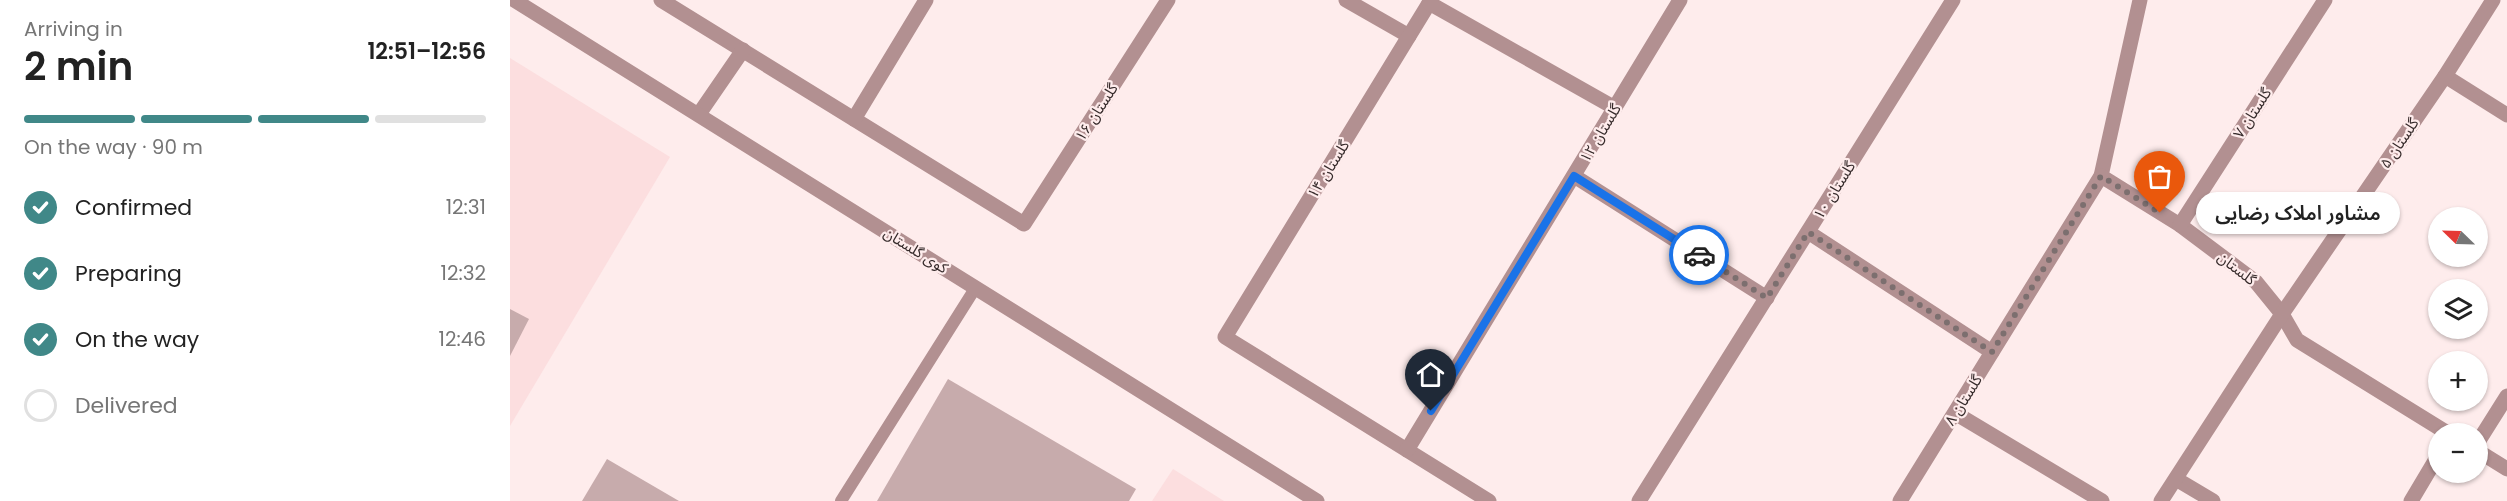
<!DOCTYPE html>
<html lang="en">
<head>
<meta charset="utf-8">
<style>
  body { margin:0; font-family:Poppins,"Noto Sans Arabic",sans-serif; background:#f6f6f6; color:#222; height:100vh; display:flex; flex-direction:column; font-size:22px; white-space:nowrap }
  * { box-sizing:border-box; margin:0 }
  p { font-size:20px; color:#767676 }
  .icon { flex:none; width:33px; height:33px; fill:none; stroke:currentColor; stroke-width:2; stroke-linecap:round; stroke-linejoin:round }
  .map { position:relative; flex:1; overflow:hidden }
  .sheet { display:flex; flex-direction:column; background:#fff; width:510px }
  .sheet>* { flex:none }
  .needle { width:39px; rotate:293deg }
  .tools { position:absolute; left:1918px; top:207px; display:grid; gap:12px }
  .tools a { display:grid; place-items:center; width:60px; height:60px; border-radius:50%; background:#fff; box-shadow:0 2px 4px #0004; font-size:30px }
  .pin { position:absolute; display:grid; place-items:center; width:51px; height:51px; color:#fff; margin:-62px -26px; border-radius:50% 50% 50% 0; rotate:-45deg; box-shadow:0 0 6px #0007 }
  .pin .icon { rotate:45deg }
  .courier { position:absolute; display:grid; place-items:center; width:60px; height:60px; margin:-30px; border:4px solid #1a73e8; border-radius:50%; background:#fff; color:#222; box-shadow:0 2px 8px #0007 }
  .bubble { position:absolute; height:42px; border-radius:21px; background:#fff; box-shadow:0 2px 4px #0004; font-size:20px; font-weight:600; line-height:42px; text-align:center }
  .headline em { font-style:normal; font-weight:600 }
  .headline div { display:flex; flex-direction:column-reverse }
  .headline { display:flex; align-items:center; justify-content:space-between; height:102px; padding:0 24px }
  h1 { font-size:39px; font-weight:600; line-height:45px }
  .bar { display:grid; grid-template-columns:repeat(4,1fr); gap:9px 6px; align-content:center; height:72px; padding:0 24px }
  .bar i { height:8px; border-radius:4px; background:#e0e0e0 }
  .bar .on { background:#408888 }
  .bar p { grid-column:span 4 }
  ol { padding:0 24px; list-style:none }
  li { display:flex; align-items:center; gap:18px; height:66px }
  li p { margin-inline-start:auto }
  li .icon { padding:6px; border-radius:50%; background:#408888; color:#fff; stroke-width:4 }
  li:last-child { color:#767676 }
  li i { width:33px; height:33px; border:3px solid #e0e0e0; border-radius:50% }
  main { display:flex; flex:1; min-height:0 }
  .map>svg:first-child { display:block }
  .built { fill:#fcdedf }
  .building { fill:#c7abac }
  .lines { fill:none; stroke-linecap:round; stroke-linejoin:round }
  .service { stroke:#b29091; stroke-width:12 }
  .minor { stroke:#b29091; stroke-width:15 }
  .tertiary { stroke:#b29091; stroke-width:15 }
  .done { stroke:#7c6f6f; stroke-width:6; stroke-dasharray:0 10.8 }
  .route { stroke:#1a73e8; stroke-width:8 }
  .labels { text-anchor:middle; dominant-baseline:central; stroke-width:4.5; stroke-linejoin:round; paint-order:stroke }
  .street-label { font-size:15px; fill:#362b2b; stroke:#feecec }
</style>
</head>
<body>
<main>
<section class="sheet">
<div class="headline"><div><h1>2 min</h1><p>Arriving in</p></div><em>12:51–12:56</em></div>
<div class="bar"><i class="on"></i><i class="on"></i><i class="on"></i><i></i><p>On the way · 90 m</p></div>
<ol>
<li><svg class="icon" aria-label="check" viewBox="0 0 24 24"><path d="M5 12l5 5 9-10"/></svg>Confirmed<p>12:31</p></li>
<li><svg class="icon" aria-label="check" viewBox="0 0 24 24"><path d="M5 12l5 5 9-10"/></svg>Preparing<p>12:32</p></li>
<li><svg class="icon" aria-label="check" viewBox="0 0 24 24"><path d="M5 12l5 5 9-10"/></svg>On the way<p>12:46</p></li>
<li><i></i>Delivered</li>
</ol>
</section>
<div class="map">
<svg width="1997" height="501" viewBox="0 0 1997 501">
  <rect width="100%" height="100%" fill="#feecec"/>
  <!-- built -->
  <g class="built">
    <path d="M0,58L160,157L0,426Z"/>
    <path d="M663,469L714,501H642Z"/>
  </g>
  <!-- building -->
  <g class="building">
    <path d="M0,309L19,319L0,356Z"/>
    <path d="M438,379L626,489L619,501H367Z"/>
    <path d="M97,459L169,501H72Z"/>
  </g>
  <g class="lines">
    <!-- service -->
    <path class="service" d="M331,501L466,287"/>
    <!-- minor -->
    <g class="minor">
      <path d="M151,0L514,224L658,0"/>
      <path d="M836,0L899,36"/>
      <path d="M921,0L715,337L979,501"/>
      <path d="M1630,0L1591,176L1670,225L1746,282L1772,314L1787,340L1939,434"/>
      <path d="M919,3L1105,108"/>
      <path d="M1935,76L1997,115"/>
      <path d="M189,114L233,50"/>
      <path d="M344,119L416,0"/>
      <path d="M1064,176L1257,298"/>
      <path d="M1670,225L1815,0"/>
      <path d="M1298,232L1482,352"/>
      <path d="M1445,413L1592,501"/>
      <path d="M1968,442L1997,396"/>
      <path d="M897,450L1170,0"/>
      <path d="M1968,451L1997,469"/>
      <path d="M1666,479L1703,501"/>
      <path d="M1129,501L1443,0"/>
      <path d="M1390,501L1591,176"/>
      <path d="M1651,501L1772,314L1935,76L1983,0"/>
      <path d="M1901,501L1929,454"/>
    </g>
    <!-- tertiary -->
    <path class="tertiary" d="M4,0L807,501"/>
  </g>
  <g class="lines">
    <!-- done -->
    <path class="done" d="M1189,255L1257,298L1298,232L1482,352L1591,176L1650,213"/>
    <!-- route -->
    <path class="route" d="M921,411L1064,176L1189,255"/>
  </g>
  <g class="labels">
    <!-- street labels -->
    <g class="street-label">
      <text transform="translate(586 112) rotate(-57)">گلستان ۱۶</text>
      <text transform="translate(1742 113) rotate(-57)">گلستان ۷</text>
      <text transform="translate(1090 133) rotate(-59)">گلستان ۱۲</text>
      <text transform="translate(1889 143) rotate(-56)">گلستان ۵</text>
      <text transform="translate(818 169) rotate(-58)">گلستان ۱۴</text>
      <text transform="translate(1324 190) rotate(-58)">گلستان ۱۰</text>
      <text transform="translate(406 250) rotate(32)">کوی گلستان</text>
      <text transform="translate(1727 268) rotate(38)">گلستان</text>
      <text transform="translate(1453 400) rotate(-58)">گلستان ۸</text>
    </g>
  </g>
</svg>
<div class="tools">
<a><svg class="needle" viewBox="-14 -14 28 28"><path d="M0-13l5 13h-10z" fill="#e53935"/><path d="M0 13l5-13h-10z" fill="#767676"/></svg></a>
<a><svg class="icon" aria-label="layers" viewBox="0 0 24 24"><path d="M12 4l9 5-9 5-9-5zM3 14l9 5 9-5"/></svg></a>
<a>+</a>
<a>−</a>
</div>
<div class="pin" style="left:1650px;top:213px;background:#ea580c"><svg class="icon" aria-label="bag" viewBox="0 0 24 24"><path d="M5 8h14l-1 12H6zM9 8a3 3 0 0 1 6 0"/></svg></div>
<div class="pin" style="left:921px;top:411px;background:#1f2937"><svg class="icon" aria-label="home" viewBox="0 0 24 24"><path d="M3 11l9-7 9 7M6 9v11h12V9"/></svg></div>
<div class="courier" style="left:1189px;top:255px"><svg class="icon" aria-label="car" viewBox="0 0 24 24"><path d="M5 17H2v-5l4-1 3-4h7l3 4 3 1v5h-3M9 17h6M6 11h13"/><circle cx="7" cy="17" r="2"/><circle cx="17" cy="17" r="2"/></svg></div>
<div class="bubble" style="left:1686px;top:192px;width:204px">مشاور املاک رضایی</div>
</div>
</main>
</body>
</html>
